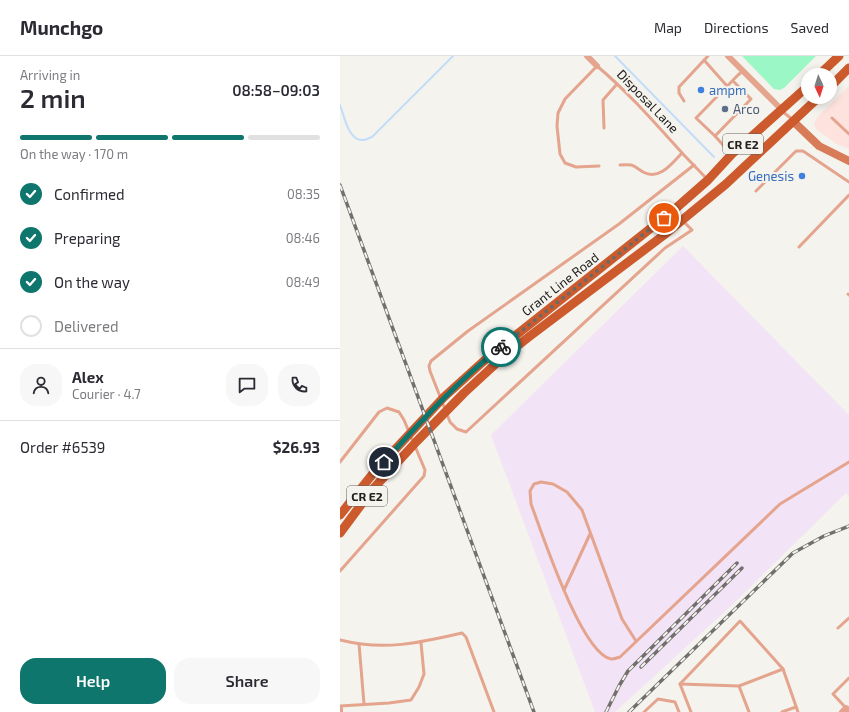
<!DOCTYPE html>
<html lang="en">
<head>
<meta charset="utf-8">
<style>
  body { margin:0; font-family:"Exo 2",sans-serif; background:#f7f7f7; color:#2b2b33; height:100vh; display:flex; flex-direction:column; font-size:15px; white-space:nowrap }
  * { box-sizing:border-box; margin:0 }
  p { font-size:13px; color:#7c7c81 }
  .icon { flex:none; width:22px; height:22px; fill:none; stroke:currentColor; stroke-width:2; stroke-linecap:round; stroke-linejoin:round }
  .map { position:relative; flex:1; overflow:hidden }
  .drawer { display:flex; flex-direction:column; background:#fff; width:340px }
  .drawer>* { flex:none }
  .needle { width:26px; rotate:176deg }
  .fabs { position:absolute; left:461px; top:12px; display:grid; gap:8px }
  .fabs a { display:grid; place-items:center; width:36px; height:36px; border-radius:50%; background:#fff; box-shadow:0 2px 10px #0003; font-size:20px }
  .pin { position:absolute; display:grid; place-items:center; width:34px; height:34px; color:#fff; margin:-17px; border:2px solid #fff; border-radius:50%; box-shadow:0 1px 4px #0007 }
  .courier { position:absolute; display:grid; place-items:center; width:40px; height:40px; margin:-20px; border:3px solid #0f766e; border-radius:50%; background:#fff; color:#222; box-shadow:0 1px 5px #0007 }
  .head em { font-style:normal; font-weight:600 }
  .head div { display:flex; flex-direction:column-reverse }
  .head { display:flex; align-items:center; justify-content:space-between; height:68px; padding:0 20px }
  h1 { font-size:26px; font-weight:600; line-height:30px }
  .bar { display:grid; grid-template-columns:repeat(4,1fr); gap:6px 4px; align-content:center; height:48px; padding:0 20px }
  .bar i { height:5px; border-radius:3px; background:#e1e1e2 }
  .bar .active { background:#0f766e }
  .bar p { grid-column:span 4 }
  .line { display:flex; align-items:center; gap:10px; padding:0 20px; border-top:1px solid #e1e1e2 }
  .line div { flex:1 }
  .round { display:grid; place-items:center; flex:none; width:42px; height:42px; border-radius:16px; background:#f7f7f7 }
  ol { padding:0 20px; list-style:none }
  li { display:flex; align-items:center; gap:12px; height:44px }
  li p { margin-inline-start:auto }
  li .icon { padding:4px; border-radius:50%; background:#0f766e; color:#fff; stroke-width:4 }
  li:last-child { color:#7c7c81 }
  li i { width:22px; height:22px; border:2px solid #e1e1e2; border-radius:50% }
  .primary-button { display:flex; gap:8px; margin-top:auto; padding:8px 20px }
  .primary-button a { flex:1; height:46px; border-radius:16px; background:#0f766e; color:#fff; font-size:16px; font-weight:600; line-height:46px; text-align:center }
  .primary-button a+a { background:#f7f7f7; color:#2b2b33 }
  header { display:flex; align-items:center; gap:24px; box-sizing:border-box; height:56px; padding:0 20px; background:#fff; border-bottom:1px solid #e1e1e2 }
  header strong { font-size:19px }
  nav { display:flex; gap:22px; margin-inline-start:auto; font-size:14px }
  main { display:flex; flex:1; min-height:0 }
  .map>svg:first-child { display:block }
  .commercial { fill:#fde2de }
  .industrial { fill:#f2e3f6 }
  .green { fill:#9cf7c6 }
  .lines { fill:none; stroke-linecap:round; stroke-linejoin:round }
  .stream { stroke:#c2ddfa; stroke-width:2 }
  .service { stroke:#e4a48d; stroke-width:3 }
  .minor { stroke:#e4a48d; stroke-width:6 }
  .secondary { stroke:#d77b58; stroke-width:8 }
  .primary { stroke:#cc5a2c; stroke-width:9 }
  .rail-casing { stroke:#72706d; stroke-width:3.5 }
  .rail { stroke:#f5f3ee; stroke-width:2; stroke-dasharray:6; stroke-linecap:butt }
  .done { stroke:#6c6a67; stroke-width:4; stroke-dasharray:0 7.2 }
  .route { stroke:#0f766e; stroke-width:5 }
  .shop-dot { fill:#3f7fe0; stroke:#f5f3ee; stroke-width:1.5 }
  .service-dot { fill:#5c6f8a; stroke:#f5f3ee; stroke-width:1.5 }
  .labels { text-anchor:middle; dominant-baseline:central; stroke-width:4; stroke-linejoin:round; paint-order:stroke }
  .shield { fill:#f5f3ee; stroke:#61605d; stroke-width:1 }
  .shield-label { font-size:12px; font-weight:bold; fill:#22211f }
  .shop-label { font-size:13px; fill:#366cbe; stroke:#f5f3ee; text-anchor:start }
  .street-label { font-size:13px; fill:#22211f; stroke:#f5f3ee }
  .service-label { font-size:13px; fill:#4e5e75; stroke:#f5f3ee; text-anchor:start }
</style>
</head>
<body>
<header>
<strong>Munchgo</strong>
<nav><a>Map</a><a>Directions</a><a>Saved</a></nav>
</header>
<main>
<section class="drawer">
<div class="head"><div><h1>2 min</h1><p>Arriving in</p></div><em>08:58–09:03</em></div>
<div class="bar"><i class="active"></i><i class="active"></i><i class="active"></i><i></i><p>On the way · 170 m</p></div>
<ol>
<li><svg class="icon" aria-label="check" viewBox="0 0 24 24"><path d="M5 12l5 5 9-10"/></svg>Confirmed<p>08:35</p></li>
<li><svg class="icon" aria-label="check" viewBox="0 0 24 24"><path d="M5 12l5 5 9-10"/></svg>Preparing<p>08:46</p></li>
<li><svg class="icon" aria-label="check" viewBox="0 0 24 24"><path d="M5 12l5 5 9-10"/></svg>On the way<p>08:49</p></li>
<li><i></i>Delivered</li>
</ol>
<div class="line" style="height:72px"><a class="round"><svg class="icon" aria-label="person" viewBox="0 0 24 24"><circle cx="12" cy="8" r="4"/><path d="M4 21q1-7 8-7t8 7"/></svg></a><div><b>Alex</b><p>Courier · 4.7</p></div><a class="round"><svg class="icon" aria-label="chat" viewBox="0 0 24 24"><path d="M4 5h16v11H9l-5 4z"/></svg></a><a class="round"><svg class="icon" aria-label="phone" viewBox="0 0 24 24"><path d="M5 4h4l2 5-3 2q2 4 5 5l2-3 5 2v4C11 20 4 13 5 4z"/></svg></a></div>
<div class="line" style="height:52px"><div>Order #6539</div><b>$26.93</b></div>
<div class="primary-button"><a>Help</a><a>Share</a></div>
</section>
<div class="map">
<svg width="509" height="656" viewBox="0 0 509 656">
  <rect width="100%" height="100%" fill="#f5f3ee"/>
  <!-- commercial -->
  <path class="commercial" d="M509,30V93L497,88L476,73L474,68L476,63L482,56Z"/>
  <!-- industrial -->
  <path class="industrial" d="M343,190L509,359V440L506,437L393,548L275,656H255L151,379Z"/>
  <!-- green -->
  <path class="green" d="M402,0H476L444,32L440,34L434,33Z"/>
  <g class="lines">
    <!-- stream -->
    <g class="stream">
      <path d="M275,0L374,101"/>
      <path d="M0,49C4,59 8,85 23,84C26,84 29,82 32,81L113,0"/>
    </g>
    <!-- service -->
    <g class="service">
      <path d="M364,4L387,30"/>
      <path d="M393,25L411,43L375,80L356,62L359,59L398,19L403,15"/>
      <path d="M344,45L339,37V31L368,0"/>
      <path d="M442,55L453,64"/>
      <path d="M492,62L509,78"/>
      <path d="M264,72L263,44L277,28"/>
      <path d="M375,80L391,98"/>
      <path d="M342,97L367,123"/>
      <path d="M259,110L236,111L225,107L220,98L217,70L218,57L225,43L257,10C288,36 315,67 342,97C332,107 320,125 303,116C292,109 294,108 280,109"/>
      <path d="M416,135L456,95H463L509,126"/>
      <path d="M343,165L352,174L325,192L126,376L117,373L110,366L90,315L89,310L91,305L128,275L279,168L354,109"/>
      <path d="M459,191L509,139"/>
      <path d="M508,238L509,239"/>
      <path d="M0,406L39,356L47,352L59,356L64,364L85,414L84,420L0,515"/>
      <path d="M224,534L250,478"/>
      <path d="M498,572L509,562"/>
      <path d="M0,584C44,595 79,587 122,577L126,581L154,656"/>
      <path d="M296,585L282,563L242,454L227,436L213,428L201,426L194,428L190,435L191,448C202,477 241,597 271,603C275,603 277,602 280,601L440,448L509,406"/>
      <path d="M19,588L24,648"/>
      <path d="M443,613L458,656"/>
      <path d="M340,628L399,630"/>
      <path d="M0,650L49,647L71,644L79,631L84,618L81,587"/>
      <path d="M506,652L493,638L509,622"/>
      <path d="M304,656L318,643L335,646L339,656"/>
      <path d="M351,656L340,628L400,565L443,613L399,630L409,656"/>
      <path d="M442,656L456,651"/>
    </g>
    <!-- minor -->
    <g class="minor">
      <path d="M247,0L257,10"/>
      <path d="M388,0L441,53"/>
      <path d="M0,653V656"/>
      <path d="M502,656L506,652L509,654"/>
    </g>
    <!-- secondary -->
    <path class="secondary" d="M454,66L479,90L509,105"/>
    <!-- primary -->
    <g class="primary">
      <path d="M479,19L499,0"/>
      <path d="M490,31L509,12"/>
      <path d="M0,459L35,415L104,341L146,303L335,153L368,124L392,98L468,30"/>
      <path d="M0,477L32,434L77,385L124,337L162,302L190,280L324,179L386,128L479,41"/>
    </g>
    <defs>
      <g id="rail">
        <path d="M0,129L194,656"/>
        <path d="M301,611L402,512"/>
        <path d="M266,656L279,630L288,615L397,507"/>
        <path d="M289,656L453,497L484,480L509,470"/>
      </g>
    </defs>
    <!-- rail casing -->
    <use href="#rail" class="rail-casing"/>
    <!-- rail -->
    <use href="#rail" class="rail"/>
  </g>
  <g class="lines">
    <!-- done -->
    <path class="done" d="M161,291L324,162"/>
    <!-- route -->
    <path class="route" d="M44,406C81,365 118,325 161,291"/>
  </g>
  <!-- markers -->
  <g class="shop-dot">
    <circle cx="361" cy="34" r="4"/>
    <circle cx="462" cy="120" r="4"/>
  </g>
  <circle class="service-dot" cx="385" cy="53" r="4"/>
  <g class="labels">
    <!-- shield labels -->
    <g class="shield">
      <rect x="383" y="78" width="40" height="20" rx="3"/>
      <rect x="7" y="430" width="40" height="20" rx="3"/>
    </g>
    <g class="shield-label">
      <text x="403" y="88">CR E2</text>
      <text x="27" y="440">CR E2</text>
    </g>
    <!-- shop labels -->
    <g class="shop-label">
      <text x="369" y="34">ampm</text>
      <text x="454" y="120" text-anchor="end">Genesis</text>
    </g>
    <!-- street labels -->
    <g class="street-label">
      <text transform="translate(308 45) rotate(46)">Disposal Lane</text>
      <text transform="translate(220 228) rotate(-38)">Grant Line Road</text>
    </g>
    <!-- service labels -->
    <g class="service-label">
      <text x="393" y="53">Arco</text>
    </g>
  </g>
</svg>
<div class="fabs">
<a><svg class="needle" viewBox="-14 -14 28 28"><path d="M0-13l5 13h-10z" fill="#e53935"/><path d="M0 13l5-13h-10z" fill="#7c7c81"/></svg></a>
</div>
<div class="pin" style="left:324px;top:162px;background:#ea580c"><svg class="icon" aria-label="bag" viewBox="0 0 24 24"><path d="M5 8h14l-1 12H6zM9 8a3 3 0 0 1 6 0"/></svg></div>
<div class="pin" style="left:44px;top:406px;background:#1f2937"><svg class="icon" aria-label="home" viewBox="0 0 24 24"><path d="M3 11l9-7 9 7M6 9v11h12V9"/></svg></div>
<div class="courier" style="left:161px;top:291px"><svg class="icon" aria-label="bike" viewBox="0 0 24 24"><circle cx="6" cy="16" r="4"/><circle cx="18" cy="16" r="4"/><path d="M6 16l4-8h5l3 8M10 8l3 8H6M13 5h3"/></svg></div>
</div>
</main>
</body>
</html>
